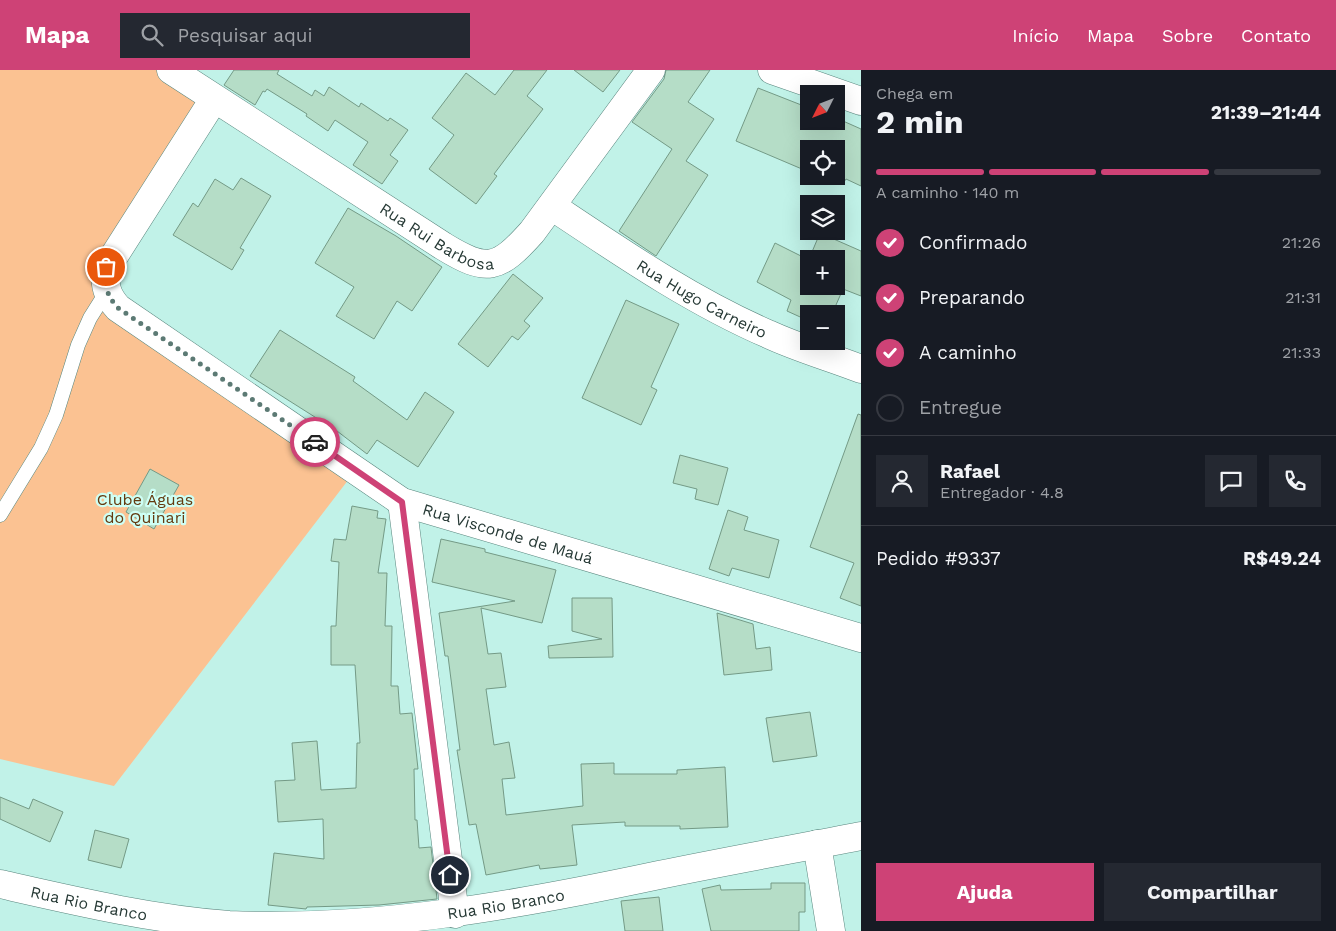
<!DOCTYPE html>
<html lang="pt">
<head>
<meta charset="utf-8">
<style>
  body { margin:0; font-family:"Work Sans",sans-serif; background:#242831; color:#f1f3f6; height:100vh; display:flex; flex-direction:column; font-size:19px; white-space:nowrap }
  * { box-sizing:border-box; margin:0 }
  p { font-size:16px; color:#9ea1a6 }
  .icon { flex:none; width:28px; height:28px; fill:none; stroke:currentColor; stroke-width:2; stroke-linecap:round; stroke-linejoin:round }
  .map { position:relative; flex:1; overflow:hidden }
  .side { display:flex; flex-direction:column; background:#171b24; width:475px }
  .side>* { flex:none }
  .needle { width:32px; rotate:228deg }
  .controls { position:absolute; left:800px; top:15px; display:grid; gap:10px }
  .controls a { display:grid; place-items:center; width:45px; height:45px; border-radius:0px; background:#171b24; box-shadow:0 5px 20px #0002; font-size:25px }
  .pin { position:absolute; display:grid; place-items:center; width:42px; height:42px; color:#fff; margin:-21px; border:2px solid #fff; border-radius:50%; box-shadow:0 1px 5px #0007 }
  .courier { position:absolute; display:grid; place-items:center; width:50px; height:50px; margin:-25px; border:4px solid #ce4276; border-radius:50%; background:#fff; color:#222; box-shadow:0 1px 6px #0007 }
  .overview em { font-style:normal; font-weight:700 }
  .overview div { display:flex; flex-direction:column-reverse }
  .overview { display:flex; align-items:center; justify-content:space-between; height:85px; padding:0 15px }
  h1 { font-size:32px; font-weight:700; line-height:38px }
  .bar { display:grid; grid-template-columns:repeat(4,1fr); gap:8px 5px; align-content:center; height:60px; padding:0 15px }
  .bar i { height:6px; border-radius:4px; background:#363941 }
  .bar .current { background:#ce4276 }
  .bar p { grid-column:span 4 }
  .line { display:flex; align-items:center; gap:12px; padding:0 15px; border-top:1px solid #363941 }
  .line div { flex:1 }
  .round { display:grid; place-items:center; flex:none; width:52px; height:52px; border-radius:0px; background:#242831 }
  ol { padding:0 15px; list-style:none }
  li { display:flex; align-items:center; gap:15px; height:55px }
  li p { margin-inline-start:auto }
  li .icon { padding:5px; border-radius:50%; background:#ce4276; color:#fff; stroke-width:4 }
  li:last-child { color:#9ea1a6 }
  li i { width:28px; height:28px; border:2px solid #363941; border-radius:50% }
  .button { display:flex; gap:10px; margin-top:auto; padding:10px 15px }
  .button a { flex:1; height:58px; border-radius:0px; background:#ce4276; color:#fff; font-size:20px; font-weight:700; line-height:58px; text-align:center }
  .button a+a { background:#242831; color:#f1f3f6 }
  header { display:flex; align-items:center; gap:30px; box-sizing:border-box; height:70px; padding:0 25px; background:#ce4276; color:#fff }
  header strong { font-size:24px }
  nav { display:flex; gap:28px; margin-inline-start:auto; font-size:18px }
  .search { width:350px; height:45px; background:#242831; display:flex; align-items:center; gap:12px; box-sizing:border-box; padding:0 18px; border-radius:0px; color:#9ea1a6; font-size:19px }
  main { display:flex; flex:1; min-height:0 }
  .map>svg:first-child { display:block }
  .green { fill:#fbc292 }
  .building { fill:#b5ddc7; stroke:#749a86 }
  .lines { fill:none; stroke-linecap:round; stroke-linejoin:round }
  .service-casing { stroke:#59867e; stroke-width:15 }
  .minor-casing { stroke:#59867e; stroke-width:29 }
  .service { stroke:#fff; stroke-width:14 }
  .minor { stroke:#fff; stroke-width:28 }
  .done { stroke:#5c7a74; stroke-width:5; stroke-dasharray:0 9 }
  .route { stroke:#ce4276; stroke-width:6 }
  .labels { text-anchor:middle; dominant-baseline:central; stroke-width:4.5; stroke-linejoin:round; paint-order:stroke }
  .street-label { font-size:16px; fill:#263935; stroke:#cefff5 }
  .park-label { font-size:16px; fill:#643a0f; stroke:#cefff5 }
</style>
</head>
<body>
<header>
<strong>Mapa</strong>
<div class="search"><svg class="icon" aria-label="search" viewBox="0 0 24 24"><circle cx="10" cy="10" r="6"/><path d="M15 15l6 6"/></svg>Pesquisar aqui</div>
<nav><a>Início</a><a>Mapa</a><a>Sobre</a><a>Contato</a></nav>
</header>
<main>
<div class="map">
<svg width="861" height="861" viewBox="0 0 861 861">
  <rect width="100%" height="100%" fill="#c1f2e8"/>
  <!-- green -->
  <path class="green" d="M0,0H156L203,31L97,209L352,405L114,716L0,689Z"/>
  <!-- building -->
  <g class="building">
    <path d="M234,0H279L277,4L312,26L315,20L324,26L329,17L359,37L361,33L388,51L390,48L408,60L390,85L398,91L382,114L353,95L368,72L335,50L328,61L306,46L307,44L267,19L265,22L263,21L255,35L224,15Z"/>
    <path d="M514,0H547L527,26L543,39L494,104L497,106L476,134L429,99L454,65L432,48L466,3L495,25Z"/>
    <path d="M574,0H620L603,22Z"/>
    <path d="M666,0H710L688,32L714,49L686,91L708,105L656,186L619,161L672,79L632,52L664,9Z"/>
    <path d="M758,18L809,38V51H843L861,59V116L846,109L844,112L830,106H836V79H809V102L736,71Z"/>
    <path d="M241,108L271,126L240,178L244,180L232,200L173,165L193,133L198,137L215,109L233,120Z"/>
    <path d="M348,138L396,166L442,197L412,241L397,231L374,269L336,246L354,217L315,193Z"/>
    <path d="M820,163L861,181V226L843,219L832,244H809V251L787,241L791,230L757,212L775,173L809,190V216H836V189H809Z"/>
    <path d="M513,204L543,228L524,251L530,256L518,270L512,266L488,297L458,274Z"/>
    <path d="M626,230L679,254L651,317L657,320L641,355L582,328Z"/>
    <path d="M280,260L355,307L353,311L407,350L425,322L454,342L418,397L377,370L367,384L337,361L250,306Z"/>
    <path d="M858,344L861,345V536L840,528L854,493L810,477Z"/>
    <path d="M680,385L728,398L718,435L695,429L697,419L673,413Z"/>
    <path d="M150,399L179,415L154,459L126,442Z"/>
    <path d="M352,436L378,441L377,448L386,449L378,503H387L385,556H392L391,616H398L400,644L412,643L418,699H414L415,750H417L419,778L431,777L437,829L379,835L307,837L306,839L268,835L274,783L324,789L323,749L278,752L275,711L295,710L292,673L317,671L321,720L356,718L357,673H360L355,595H331V556H336L339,492L331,491L334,469L346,470Z"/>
    <path d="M728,440L748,447L744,460L779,470L769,508L732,498L729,506L709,499Z"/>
    <path d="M441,469L485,479V482L556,500L542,553L481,538L488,584L501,583L506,617L486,619L494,675L509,672L515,708L502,709L506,745L583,736L581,694L614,693V704H677V700L725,697L728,757L680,759V756H625V752L572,755L577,795L540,799L539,795L486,805L476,754L469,755L457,680H460L448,586H445L439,543L515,531L432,512Z"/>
    <path d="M572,528H612L613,587L549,588L548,576L602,569L572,561Z"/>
    <path d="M717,543L753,554L756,579L770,577L772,600L724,605Z"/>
    <path d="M810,642L817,686L773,692L766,648Z"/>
    <path d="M0,727L29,739L33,729L63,742L50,772L0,749Z"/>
    <path d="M95,760L129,769L121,798L88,790Z"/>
    <path d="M771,813H805V842H799V861H711L702,819L720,815L721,820L771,819Z"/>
    <path d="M659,827L663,861H625L621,831Z"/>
  </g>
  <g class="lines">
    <defs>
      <path id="service" d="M0,445L41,378L56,345L78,275L90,248L107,221"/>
      <g id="minor">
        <path id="s1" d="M171,0L443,176C487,203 498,200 532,162L651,0"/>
        <path d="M772,0L861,31"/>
        <path id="s2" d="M214,29L107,197C103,214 107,226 118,238L402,432L861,568"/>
        <path id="s3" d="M553,137C622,183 692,231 768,264C798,278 830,287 861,299"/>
        <path d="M402,432L455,844"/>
        <path d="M817,774L831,861"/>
        <path id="s4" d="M0,814C75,831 151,849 229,855C374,861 518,835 659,805C726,791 794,779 861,766"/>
      </g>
    </defs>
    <!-- service casing -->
    <use href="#service" class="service-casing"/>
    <!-- minor casing -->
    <use href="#minor" class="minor-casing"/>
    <!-- service -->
    <use href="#service" class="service"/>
    <!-- minor -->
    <use href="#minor" class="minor"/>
  </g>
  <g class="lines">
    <!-- done -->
    <path class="done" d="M106,197C103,214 107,226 118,238L315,372"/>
    <!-- route -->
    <path class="route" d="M315,372L402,432L450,805"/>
  </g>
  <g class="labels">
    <!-- street labels -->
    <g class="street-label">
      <text stroke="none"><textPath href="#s1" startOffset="315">Rua Rui Barbosa</textPath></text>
      <text stroke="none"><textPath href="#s3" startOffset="175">Rua Hugo Carneiro</textPath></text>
      <text stroke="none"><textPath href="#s2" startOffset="698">Rua Visconde de Mauá</textPath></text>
      <text stroke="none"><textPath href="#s4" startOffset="91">Rua Rio Branco</textPath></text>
      <text stroke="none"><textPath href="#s4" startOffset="511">Rua Rio Branco</textPath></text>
    </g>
    <!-- park labels -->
    <g class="park-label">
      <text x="145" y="429">Clube Águas<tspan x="145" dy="18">do Quinari</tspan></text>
    </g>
  </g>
</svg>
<div class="controls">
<a><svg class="needle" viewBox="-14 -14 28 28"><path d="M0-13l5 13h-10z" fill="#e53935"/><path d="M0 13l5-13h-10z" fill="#9ea1a6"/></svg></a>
<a><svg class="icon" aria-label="locate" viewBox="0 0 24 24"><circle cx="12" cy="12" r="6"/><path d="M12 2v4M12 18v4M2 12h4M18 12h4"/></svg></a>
<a><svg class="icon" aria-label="layers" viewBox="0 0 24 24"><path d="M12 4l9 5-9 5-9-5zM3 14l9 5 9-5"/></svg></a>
<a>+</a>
<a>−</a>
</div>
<div class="pin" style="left:106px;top:197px;background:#ea580c"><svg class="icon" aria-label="bag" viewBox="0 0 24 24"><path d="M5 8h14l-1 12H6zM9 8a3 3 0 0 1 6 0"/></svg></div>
<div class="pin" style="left:450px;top:805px;background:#1f2937"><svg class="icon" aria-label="home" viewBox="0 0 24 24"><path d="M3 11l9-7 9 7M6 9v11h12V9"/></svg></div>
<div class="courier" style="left:315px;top:372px"><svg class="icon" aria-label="car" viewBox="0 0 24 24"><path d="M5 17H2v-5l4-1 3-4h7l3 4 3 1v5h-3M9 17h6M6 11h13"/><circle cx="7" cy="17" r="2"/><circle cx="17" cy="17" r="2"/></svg></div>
</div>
<section class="side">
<div class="overview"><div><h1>2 min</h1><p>Chega em</p></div><em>21:39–21:44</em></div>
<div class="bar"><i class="current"></i><i class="current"></i><i class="current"></i><i></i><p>A caminho · 140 m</p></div>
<ol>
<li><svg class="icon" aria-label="check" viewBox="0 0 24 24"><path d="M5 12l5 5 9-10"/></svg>Confirmado<p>21:26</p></li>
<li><svg class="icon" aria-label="check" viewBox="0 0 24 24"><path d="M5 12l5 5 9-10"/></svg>Preparando<p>21:31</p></li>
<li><svg class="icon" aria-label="check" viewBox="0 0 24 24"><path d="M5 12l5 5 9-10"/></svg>A caminho<p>21:33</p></li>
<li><i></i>Entregue</li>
</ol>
<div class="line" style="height:90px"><a class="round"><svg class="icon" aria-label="person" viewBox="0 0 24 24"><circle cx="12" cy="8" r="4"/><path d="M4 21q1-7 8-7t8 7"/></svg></a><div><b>Rafael</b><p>Entregador · 4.8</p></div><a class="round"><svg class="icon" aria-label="chat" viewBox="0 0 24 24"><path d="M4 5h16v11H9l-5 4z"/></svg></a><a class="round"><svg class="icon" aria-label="phone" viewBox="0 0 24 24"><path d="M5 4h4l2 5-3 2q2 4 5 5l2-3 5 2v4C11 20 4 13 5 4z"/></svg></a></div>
<div class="line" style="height:65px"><div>Pedido #9337</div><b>R$49.24</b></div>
<div class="button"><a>Ajuda</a><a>Compartilhar</a></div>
</section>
</main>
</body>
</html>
